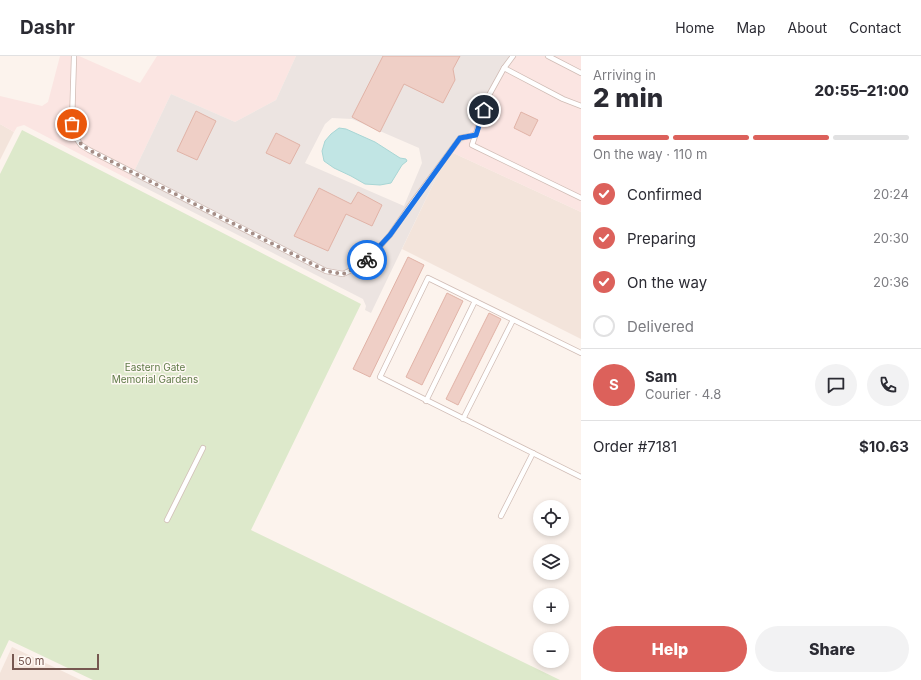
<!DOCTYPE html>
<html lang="en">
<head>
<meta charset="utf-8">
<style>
  body { margin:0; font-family:Inter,sans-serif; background:#f2f2f3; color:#2b2b33; height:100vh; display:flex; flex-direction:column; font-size:15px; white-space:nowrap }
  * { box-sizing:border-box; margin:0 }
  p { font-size:13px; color:#7c7c81 }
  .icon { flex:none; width:22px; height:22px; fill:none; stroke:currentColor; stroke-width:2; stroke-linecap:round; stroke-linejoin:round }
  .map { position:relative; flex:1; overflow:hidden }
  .panel { display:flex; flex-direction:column; background:#fff; width:340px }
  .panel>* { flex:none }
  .buttons { position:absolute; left:533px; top:444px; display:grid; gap:8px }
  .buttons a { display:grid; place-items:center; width:36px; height:36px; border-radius:50%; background:#fff; box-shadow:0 2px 6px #0003; font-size:20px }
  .scale { position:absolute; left:12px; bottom:10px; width:87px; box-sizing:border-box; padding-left:4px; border:2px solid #765750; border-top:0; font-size:11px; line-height:14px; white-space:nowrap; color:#765750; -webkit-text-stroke:3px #fef8f3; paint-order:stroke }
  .pin { position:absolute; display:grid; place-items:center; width:34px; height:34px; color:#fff; margin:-17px; border:2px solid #fff; border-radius:50%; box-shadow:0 1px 4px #0007 }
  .courier { position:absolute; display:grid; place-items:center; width:40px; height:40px; margin:-20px; border:3px solid #1a73e8; border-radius:50%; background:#fff; color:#222; box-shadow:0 1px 5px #0007 }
  .overview em { font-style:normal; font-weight:800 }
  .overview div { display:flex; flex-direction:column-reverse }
  .overview { display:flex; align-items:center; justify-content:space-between; height:68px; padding:0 12px }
  h1 { font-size:26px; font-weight:800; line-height:30px }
  .bar { display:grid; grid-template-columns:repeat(4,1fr); gap:6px 4px; align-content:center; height:48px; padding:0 12px }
  .bar i { height:5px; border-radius:3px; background:#e1e1e2 }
  .bar .active { background:#dc615b }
  .bar p { grid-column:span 4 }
  .line { display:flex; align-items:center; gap:10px; padding:0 12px; border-top:1px solid #e1e1e2 }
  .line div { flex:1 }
  .round { display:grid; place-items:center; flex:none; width:42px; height:42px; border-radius:21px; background:#f2f2f3 }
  ol { padding:0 12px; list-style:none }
  li { display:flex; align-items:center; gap:12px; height:44px }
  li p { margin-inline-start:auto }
  li .icon { padding:4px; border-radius:50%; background:#dc615b; color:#fff; stroke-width:4 }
  li:last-child { color:#7c7c81 }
  li i { width:22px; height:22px; border:2px solid #e1e1e2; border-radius:50% }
  .action { display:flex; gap:8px; margin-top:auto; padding:8px 12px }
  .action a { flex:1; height:46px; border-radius:24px; background:#dc615b; color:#fff; font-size:16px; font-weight:800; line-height:46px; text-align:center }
  .action a+a { background:#f2f2f3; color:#2b2b33 }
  header { display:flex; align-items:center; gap:24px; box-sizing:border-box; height:56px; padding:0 20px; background:#fff; border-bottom:1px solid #e1e1e2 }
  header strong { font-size:19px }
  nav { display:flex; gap:22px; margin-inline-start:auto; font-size:14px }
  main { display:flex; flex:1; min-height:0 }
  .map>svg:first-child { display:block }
  .residential { fill:#f3e4db }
  .commercial { fill:#fbe5e2 }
  .industrial { fill:#ece4e1; fill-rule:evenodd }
  .green { fill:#dde9cb }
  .water { fill:#c1e5e4; stroke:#a8d6d5 }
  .building { fill:#efcfc6; stroke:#e1b3a7 }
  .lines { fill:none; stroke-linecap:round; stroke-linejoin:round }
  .service-casing { stroke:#d0bcb5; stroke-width:6 }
  .service { stroke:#fff; stroke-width:4.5 }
  .done { stroke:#a58e87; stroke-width:4; stroke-dasharray:0 7.2 }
  .route { stroke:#1a73e8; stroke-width:5 }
  .labels { text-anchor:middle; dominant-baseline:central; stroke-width:3; stroke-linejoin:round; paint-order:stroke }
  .park-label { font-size:10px; fill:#607b49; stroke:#fef8f3 }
</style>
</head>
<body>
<header>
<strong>Dashr</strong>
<nav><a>Home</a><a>Map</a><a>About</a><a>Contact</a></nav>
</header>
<main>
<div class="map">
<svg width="581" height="624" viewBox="0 0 581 624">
  <rect width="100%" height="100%" fill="#fcf3ed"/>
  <!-- residential -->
  <g class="residential">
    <path d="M0,68L14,76L0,104Z"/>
    <path d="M449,95L581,156V283L402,193Z"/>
    <path d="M12,591L81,624H0V617Z"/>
  </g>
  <!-- commercial -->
  <g class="commercial">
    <path d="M60,0H79L140,27L157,0H296L276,44L235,66L171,38L130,124L24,69L17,71L14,76L0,68V40L42,50L48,46Z"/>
    <path d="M513,0H581V156L449,95L483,50Z"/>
  </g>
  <!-- industrial -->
  <path class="industrial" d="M296,0H513L463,86L449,95L371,257L365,254L366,250L363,243L130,124L171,38L235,66L276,44ZM332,62L352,63L419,92L422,107L404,150L305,107L325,68Z"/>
  <!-- green -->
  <path class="green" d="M22,74L361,248L251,474L560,624H93L9,584L0,603V118Z"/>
  <!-- water -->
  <path class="water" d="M339,72L346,73L375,86L400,102L406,103L407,105L402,109L391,127L380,129L365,128L351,120L334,112L324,105L322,95L325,85L331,78Z"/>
  <!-- building -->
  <g class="building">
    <path d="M383,0H460L453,13L455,24L443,47L404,28L380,76L352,61Z"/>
    <path d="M196,55L216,65L197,104L177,95Z"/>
    <path d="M521,56L538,64L530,80L514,72Z"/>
    <path d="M276,77L300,89L290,108L266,97Z"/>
    <path d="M319,132L351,148L358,136L382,149L372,170L346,158L328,195L294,180Z"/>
    <path d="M408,201L424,209L370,321L353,313Z"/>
    <path d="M447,237L463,245L422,329L406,321Z"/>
    <path d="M489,257L501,263L458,349L446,343Z"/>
  </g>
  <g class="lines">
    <defs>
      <g id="service">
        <path d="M74,0L72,67L76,82L81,89L89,94L326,215L343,218L364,208L390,179L412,147L460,82L475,79"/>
        <path d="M513,0L504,12L563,43L581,50"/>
        <path d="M548,0L581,17"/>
        <path d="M504,12L488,41L472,89L581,142"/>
        <path d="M581,297L428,222L380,321L581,421"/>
        <path d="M426,345L475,245"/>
        <path d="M463,363L513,264"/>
        <path d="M501,460L533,397"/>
        <path d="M167,464L203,392"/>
      </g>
    </defs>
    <!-- service casing -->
    <use href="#service" class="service-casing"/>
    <!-- service -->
    <use href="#service" class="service"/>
  </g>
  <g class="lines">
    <!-- done -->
    <path class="done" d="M72,68C76,82 76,85 89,94L326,215L343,218L364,208L367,204"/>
    <!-- route -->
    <path class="route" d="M367,204L390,179L460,82L476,79L484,54"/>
  </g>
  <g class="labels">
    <!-- park labels -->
    <g class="park-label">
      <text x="155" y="311">Eastern Gate<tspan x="155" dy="12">Memorial Gardens</tspan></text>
    </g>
  </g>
</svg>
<div class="buttons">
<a><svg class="icon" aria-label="locate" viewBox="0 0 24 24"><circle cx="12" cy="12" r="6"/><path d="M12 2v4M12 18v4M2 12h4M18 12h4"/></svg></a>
<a><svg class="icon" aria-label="layers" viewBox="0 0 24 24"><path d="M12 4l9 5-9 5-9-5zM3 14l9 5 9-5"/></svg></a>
<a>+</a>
<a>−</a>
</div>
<div class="scale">50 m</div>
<div class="pin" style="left:72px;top:68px;background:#ea580c"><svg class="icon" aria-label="bag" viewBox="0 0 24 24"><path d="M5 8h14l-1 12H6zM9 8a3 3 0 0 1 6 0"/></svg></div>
<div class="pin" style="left:484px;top:54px;background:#1f2937"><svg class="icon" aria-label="home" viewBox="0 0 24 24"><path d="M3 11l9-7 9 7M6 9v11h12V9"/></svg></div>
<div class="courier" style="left:367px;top:204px"><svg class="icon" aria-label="bike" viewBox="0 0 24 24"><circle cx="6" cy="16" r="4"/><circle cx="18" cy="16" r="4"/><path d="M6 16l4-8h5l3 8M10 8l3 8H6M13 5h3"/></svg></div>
</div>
<section class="panel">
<div class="overview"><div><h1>2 min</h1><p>Arriving in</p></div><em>20:55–21:00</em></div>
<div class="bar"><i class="active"></i><i class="active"></i><i class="active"></i><i></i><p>On the way · 110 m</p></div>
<ol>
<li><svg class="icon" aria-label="check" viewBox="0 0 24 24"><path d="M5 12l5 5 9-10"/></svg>Confirmed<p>20:24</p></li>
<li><svg class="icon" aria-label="check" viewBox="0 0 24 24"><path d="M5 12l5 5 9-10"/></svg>Preparing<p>20:30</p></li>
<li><svg class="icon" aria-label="check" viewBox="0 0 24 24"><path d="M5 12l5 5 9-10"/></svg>On the way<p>20:36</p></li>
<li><i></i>Delivered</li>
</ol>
<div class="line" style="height:72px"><b class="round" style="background:#dc615b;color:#fff">S</b><div><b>Sam</b><p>Courier · 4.8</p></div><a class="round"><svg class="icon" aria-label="chat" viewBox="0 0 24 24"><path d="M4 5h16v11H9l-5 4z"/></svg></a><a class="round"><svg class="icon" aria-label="phone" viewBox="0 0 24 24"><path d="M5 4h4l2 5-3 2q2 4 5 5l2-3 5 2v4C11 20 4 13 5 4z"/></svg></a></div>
<div class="line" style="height:52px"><div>Order #7181</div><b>$10.63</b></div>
<div class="action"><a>Help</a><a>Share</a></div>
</section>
</main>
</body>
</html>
